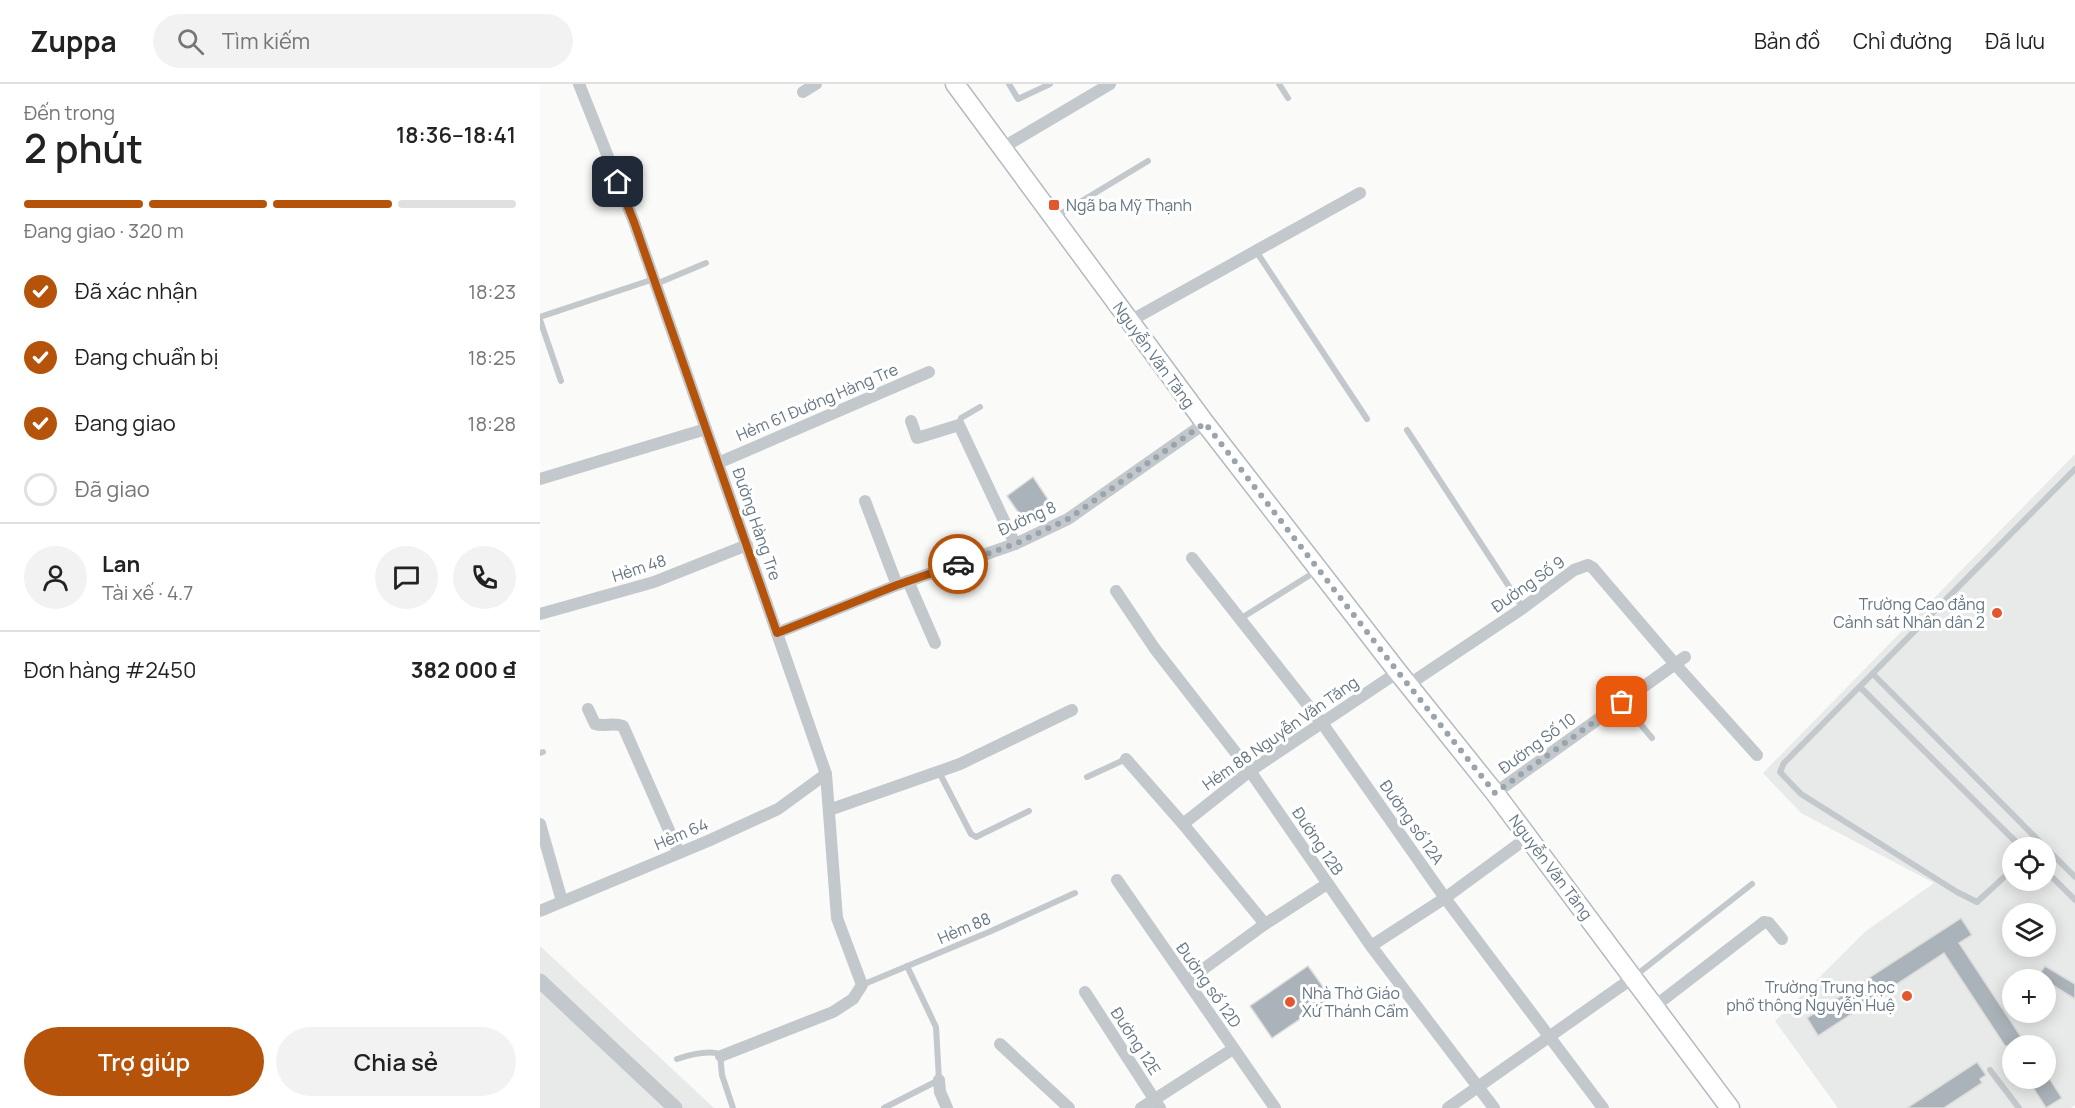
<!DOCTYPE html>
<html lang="vi">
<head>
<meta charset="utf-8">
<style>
  body { margin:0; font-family:Manrope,sans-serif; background:#f2f2f2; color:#222; height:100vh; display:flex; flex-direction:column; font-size:22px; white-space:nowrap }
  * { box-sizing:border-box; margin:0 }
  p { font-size:20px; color:#767676 }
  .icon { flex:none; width:33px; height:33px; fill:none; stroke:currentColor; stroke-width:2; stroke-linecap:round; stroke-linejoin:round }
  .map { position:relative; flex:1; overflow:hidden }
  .panel { display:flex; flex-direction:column; background:#fff; width:540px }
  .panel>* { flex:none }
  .controls { position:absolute; left:1462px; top:753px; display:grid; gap:12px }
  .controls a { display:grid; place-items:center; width:54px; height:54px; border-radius:50%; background:#fff; box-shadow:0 3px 15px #0003; font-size:30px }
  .pin { position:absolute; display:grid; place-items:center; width:51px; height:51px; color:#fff; margin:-26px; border-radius:12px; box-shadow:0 3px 9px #0006 }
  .courier { position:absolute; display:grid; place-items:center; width:60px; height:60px; margin:-30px; border:4px solid #b45309; border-radius:50%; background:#fff; color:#222; box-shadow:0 2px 8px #0007 }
  .summary em { font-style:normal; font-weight:600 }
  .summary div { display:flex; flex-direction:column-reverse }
  .summary { display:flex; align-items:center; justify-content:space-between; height:102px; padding:0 24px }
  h1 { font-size:39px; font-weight:600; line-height:45px }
  .bar { display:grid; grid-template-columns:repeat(4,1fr); gap:9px 6px; align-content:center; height:72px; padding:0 24px }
  .bar i { height:8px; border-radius:4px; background:#e0e0e0 }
  .bar .active { background:#b45309 }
  .bar p { grid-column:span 4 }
  .line { display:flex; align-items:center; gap:15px; padding:0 24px; border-top:2px solid #e0e0e0 }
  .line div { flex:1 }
  .round { display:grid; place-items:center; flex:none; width:63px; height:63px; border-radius:32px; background:#f2f2f2 }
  ol { padding:0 24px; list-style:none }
  li { display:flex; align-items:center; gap:18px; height:66px }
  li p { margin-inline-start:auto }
  li .icon { padding:6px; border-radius:50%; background:#b45309; color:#fff; stroke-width:4 }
  li:last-child { color:#767676 }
  li i { width:33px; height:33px; border:3px solid #e0e0e0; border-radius:50% }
  .action { display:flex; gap:12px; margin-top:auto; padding:12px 24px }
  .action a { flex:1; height:69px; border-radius:36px; background:#b45309; color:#fff; font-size:24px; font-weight:600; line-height:69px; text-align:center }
  .action a+a { background:#f2f2f2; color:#222 }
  header { display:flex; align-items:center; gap:36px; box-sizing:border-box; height:84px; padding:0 30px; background:#fff; border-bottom:2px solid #e0e0e0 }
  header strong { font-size:28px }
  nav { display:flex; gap:33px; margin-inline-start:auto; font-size:21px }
  .search { width:420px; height:54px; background:#f2f2f2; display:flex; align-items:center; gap:15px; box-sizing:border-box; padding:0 21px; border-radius:33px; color:#767676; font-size:22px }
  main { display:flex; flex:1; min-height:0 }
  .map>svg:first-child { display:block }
  .built { fill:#e8e9e9; fill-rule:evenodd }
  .building { fill:#aab3b9; stroke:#dcdcda; stroke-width:1.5 }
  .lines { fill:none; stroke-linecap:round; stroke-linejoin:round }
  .secondary-casing { stroke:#b3babf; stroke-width:21 }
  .service { stroke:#c3c8cc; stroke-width:6 }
  .minor { stroke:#c3c8cc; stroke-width:12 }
  .tertiary { stroke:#c3c8cc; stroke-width:15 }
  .secondary { stroke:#fff; stroke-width:18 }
  .done { stroke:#99a4ac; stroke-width:6; stroke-dasharray:0 10.8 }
  .route { stroke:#b45309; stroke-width:8 }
  .poi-dot { fill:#e4572e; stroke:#fff; stroke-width:2 }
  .labels { text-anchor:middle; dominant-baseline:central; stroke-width:6; stroke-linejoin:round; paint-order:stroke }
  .poi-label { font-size:16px; fill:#657683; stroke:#fff; text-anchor:start }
  .street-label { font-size:16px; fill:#657683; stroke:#fff }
</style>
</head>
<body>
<header>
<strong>Zuppa</strong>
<div class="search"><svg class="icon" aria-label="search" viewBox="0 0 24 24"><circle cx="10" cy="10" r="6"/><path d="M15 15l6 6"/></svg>Tìm kiếm</div>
<nav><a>Bản đồ</a><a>Chỉ đường</a><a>Đã lưu</a></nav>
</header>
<main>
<section class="panel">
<div class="summary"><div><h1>2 phút</h1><p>Đến trong</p></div><em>18:36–18:41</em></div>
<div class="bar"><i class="active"></i><i class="active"></i><i class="active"></i><i></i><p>Đang giao · 320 m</p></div>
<ol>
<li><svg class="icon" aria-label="check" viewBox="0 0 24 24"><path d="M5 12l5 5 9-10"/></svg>Đã xác nhận<p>18:23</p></li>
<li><svg class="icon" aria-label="check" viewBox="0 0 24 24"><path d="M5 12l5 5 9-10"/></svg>Đang chuẩn bị<p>18:25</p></li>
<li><svg class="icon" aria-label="check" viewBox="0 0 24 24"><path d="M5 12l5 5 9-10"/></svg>Đang giao<p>18:28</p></li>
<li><i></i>Đã giao</li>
</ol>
<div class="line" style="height:108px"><a class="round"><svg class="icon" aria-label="person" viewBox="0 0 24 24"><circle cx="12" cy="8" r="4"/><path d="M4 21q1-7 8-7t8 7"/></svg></a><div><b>Lan</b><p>Tài xế · 4.7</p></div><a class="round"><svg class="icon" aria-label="chat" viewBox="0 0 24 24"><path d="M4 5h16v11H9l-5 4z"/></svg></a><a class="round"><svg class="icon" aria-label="phone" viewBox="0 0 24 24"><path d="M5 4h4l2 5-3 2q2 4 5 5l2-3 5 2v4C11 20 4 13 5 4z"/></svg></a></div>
<div class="line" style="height:78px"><div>Đơn hàng #2450</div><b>382 000 ₫</b></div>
<div class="action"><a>Trợ giúp</a><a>Chia sẻ</a></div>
</section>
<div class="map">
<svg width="1535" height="1024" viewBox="0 0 1535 1024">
  <rect width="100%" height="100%" fill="#fafaf8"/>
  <!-- built -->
  <g class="built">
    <path d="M1535,370V1021L1531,1024H1298L1235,937L1326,847L1394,799L1261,729L1223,689ZM1473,764H1506V796H1473ZM1473,830H1506V862H1473ZM1473,896H1506V928H1473ZM1473,962H1506V994H1473Z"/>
    <path d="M0,862L174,1024H0Z"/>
  </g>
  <!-- building -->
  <g class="building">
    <path d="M493,393L511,420L485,438L467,412Z"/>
    <path d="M1421,834L1432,851L1419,859L1487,962H1465L1404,869L1278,952L1267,934Z"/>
    <path d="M768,882L791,914L732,954L710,922Z"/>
    <path d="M1505,882L1535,900V915L1498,892Z"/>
    <path d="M1437,978L1446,991L1440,995L1442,999L1404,1024H1367Z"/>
    <path d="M1487,994H1509L1522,1014L1506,1024Z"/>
  </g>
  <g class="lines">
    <defs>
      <path id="secondary" d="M415,0L665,339L858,588L955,709L1190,1024"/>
    </defs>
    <!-- secondary casing -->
    <use href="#secondary" class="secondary-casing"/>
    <!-- service -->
    <g class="service">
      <path d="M469,0L478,15L510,0"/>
      <path d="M739,0L748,14"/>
      <path d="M517,132L608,77"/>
      <path d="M716,167L827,335"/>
      <path d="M116,200L166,179"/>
      <path d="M0,233L114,195"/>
      <path d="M0,236L21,297"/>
      <path d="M419,341L421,334L440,323"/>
      <path d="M867,346L983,524"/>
      <path d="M700,535L778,486"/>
      <path d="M1333,590L1506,764"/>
      <path d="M1320,603L1482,764"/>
      <path d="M1082,618L1112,654"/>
      <path d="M0,669L3,668"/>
      <path d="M399,688L431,750L436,753L489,727"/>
      <path d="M547,693L586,675"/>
      <path d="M1506,764L1535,793"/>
      <path d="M1473,785L1437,818L1417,808L1261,710L1240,688L1244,679L1535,385"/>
      <path d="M1506,787L1535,816"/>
      <path d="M1095,892L1212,800"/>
      <path d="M322,901L449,848L535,809"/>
      <path d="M137,975C149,971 167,966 180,970L182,991L193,1024"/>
      <path d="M1450,986L1479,1024"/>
      <path d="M344,1024L399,996L396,943L367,882"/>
    </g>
    <!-- minor -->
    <g class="minor">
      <path d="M39,0L94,138L286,690L297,834L322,901L313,915L293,928L181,972"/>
      <path d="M263,8L276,0"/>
      <path d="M462,64L570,0"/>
      <path d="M590,237L820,109"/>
      <path d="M371,337L377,354L419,341L475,460"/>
      <path d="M178,379L389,288"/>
      <path d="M0,395L166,345"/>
      <path d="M325,417L357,501"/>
      <path d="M652,474L782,639L905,814L1063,1024"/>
      <path d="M368,497L395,559"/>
      <path d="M576,507L615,565L710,687L831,862L954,1024"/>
      <path d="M0,530L114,498L207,461"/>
      <path d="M237,549L357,501L475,460L528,435L665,339"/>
      <path d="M868,601L983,524L1034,486L1048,481L1053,484L1135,580L1217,671"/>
      <path d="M48,625L55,640C65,643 73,638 83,642L139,769"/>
      <path d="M586,675L643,740L725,840"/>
      <path d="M955,709L1145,573"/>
      <path d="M289,726L420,680L532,626"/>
      <path d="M0,740L22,817"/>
      <path d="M643,740L710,687L858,588"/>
      <path d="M577,796L735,1024"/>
      <path d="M0,827L168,757L238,725L286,690"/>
      <path d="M831,862L905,814L988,753"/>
      <path d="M647,897L725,840L787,800"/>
      <path d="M545,908L620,1024"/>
      <path d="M1115,922L1224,838L1229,839L1242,855"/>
      <path d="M460,960L529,1024"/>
      <path d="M399,996L400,1008L407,1024"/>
      <path d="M601,1024L693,965"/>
      <path d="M908,1024L1094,893"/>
    </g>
    <!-- tertiary -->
    <path class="tertiary" d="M0,897L135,1024"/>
    <!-- secondary -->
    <use href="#secondary" class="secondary"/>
  </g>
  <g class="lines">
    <!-- done -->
    <path class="done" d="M418,480L475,460L528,435L665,339L858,588L955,709L1082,618"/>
    <!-- route -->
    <path class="route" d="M78,98L94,138L237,549L357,501L418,480"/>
  </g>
  <!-- markers -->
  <g class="poi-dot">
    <rect x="508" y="115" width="12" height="12" rx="3"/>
    <circle cx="1457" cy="529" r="6"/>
    <circle cx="1367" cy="912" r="6"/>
    <circle cx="750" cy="918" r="6"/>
  </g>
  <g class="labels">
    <!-- poi labels -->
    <g class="poi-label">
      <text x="526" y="121">Ngã ba Mỹ Thạnh</text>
      <text x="1445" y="520" text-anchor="end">Trường Cao đẳng<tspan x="1445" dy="18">Cảnh sát Nhân dân 2</tspan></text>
      <text x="1355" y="903" text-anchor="end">Trường Trung học<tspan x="1355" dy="18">phổ thông Nguyễn Huệ</tspan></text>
      <text x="762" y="909">Nhà Thờ Giáo<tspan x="762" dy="18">Xứ Thánh Cẩm</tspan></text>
    </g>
    <!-- street labels -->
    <g class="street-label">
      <text transform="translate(614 271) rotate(54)">Nguyễn Văn Tăng</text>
      <text transform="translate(277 318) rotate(-23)">Hẻm 61 Đường Hàng Tre</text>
      <text transform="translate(487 434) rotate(-24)">Đường 8</text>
      <text transform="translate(217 440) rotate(71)">Đường Hàng Tre</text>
      <text transform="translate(99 484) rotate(-18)">Hẻm 48</text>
      <text transform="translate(988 500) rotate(-35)">Đường Số 9</text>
      <text transform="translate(740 649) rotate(-35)">Hẻm 88 Nguyễn Văn Tăng</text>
      <text transform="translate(997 659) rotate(-36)">Đường Số 10</text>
      <text transform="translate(872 738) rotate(55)">Đường số 12A</text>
      <text transform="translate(141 750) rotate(-23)">Hẻm 64</text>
      <text transform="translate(778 757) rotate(56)">Đường 12B</text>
      <text transform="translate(1011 783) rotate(53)">Nguyễn Văn Tăng</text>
      <text transform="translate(424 844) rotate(-23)">Hẻm 88</text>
      <text transform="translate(669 901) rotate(55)">Đường số 12D</text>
      <text transform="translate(596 957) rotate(57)">Đường 12E</text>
    </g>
  </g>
</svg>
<div class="controls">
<a><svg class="icon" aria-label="locate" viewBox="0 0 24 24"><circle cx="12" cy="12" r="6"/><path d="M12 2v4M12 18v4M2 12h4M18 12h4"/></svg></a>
<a><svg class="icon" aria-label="layers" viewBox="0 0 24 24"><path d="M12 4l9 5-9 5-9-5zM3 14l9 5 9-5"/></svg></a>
<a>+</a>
<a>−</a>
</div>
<div class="pin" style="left:1082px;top:618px;background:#ea580c"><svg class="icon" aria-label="bag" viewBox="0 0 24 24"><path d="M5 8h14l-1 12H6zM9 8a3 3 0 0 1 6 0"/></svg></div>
<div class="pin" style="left:78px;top:98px;background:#1f2937"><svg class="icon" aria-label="home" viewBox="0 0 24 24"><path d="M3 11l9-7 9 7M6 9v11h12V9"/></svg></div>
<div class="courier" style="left:418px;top:480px"><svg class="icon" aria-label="car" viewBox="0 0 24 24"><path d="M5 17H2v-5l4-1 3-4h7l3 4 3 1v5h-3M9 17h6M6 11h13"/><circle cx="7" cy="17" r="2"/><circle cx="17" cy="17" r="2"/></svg></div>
</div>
</main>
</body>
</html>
